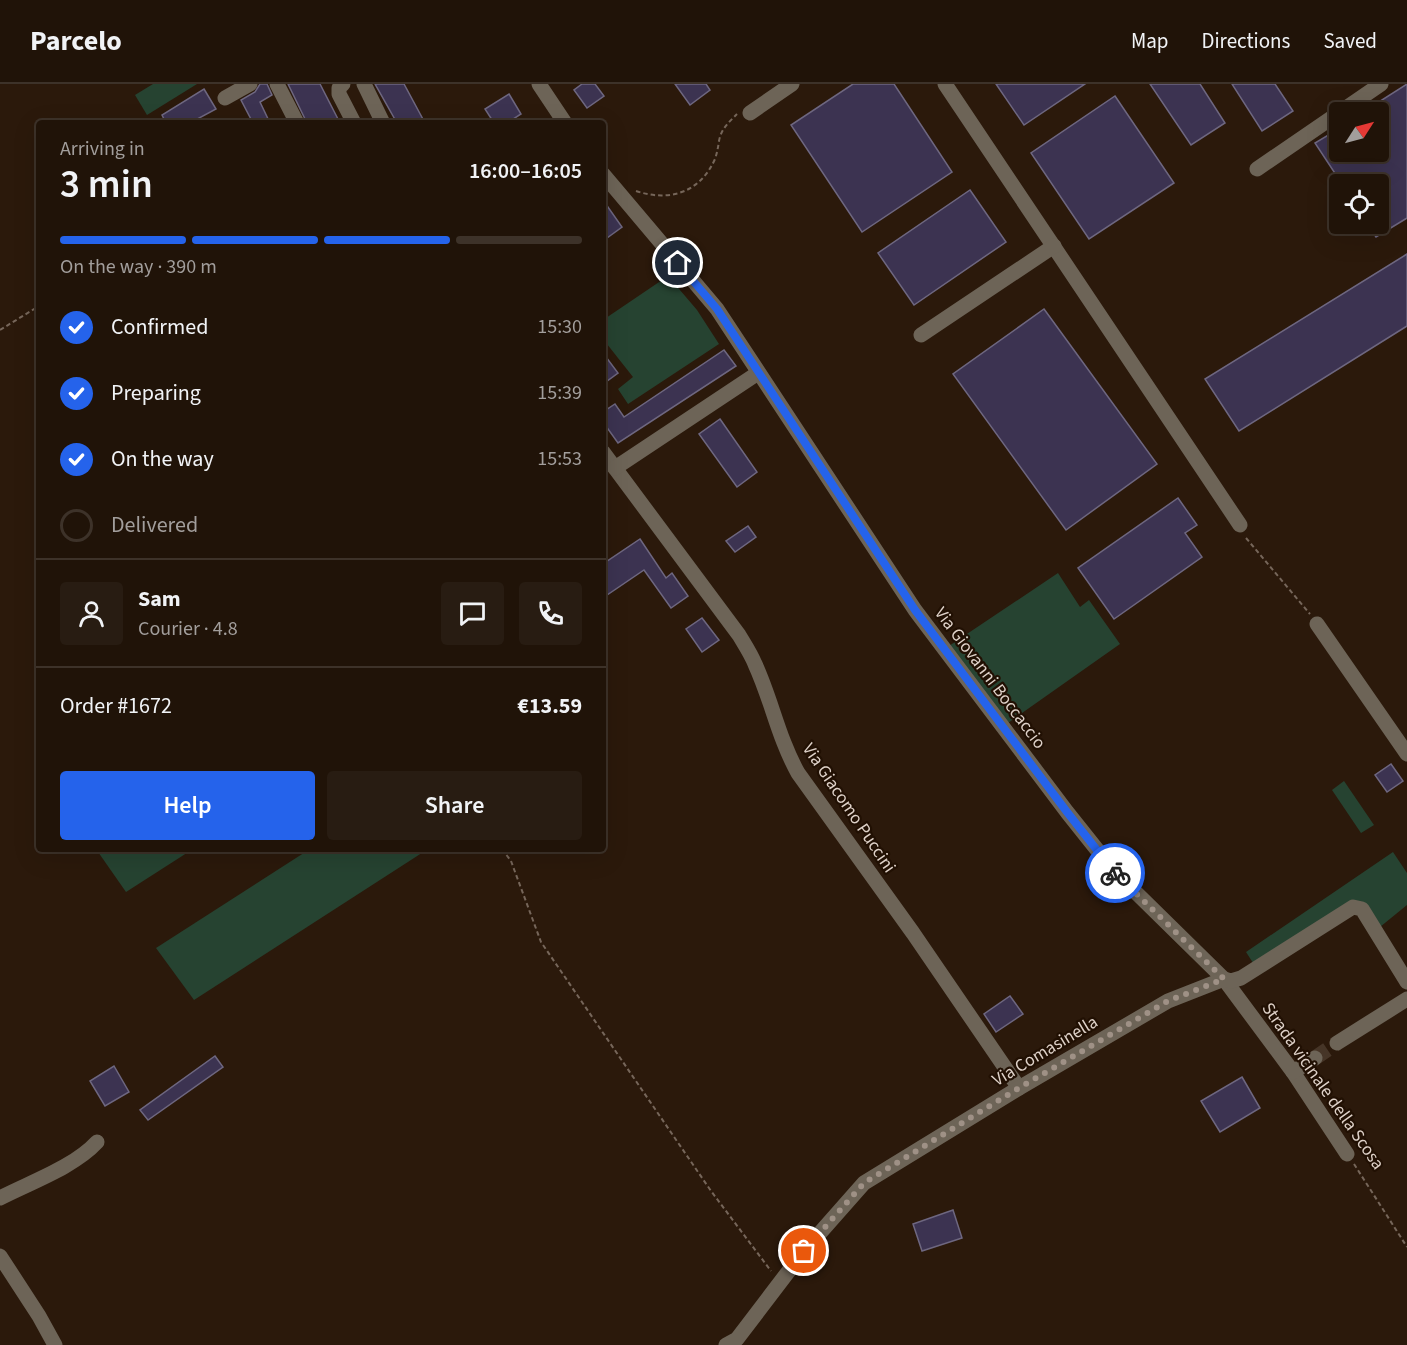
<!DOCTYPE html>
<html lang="en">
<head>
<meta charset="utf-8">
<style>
  body { margin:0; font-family:"Source Sans 3",sans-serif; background:#281c12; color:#f1f3f6; height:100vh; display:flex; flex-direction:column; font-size:22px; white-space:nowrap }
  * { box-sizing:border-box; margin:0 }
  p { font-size:20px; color:#a29e9c }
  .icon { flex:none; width:33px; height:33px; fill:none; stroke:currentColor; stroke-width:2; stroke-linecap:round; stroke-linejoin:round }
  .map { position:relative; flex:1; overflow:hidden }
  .details { position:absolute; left:36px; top:36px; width:570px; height:732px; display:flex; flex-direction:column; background:#201308; border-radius:6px; box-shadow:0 6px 24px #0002,0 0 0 2px #3d3229 }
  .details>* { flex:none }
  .needle { width:39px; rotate:54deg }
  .controls { position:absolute; left:1329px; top:18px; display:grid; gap:12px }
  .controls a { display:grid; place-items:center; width:60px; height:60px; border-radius:6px; background:#201308; box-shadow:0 6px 24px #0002,0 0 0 2px #3d3229; font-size:30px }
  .pin { position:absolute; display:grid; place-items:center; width:51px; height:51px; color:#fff; margin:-26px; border:3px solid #fff; border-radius:50%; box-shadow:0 2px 6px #0007 }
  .courier { position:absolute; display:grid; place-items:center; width:60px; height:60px; margin:-30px; border:4px solid #2563eb; border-radius:50%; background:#fff; color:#222; box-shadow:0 2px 8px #0007 }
  .summary em { font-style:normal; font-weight:600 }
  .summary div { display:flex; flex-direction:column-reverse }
  .summary { display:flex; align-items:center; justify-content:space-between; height:102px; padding:0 24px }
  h1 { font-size:39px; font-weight:600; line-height:45px }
  .bar { display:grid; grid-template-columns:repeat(4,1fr); gap:9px 6px; align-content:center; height:72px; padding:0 24px }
  .bar i { height:8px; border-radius:4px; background:#3d3229 }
  .bar .current { background:#2563eb }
  .bar p { grid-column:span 4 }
  .line { display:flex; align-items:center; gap:15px; padding:0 24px; border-top:2px solid #3d3229 }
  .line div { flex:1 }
  .round { display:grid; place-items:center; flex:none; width:63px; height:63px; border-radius:6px; background:#281c12 }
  ol { padding:0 24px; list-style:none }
  li { display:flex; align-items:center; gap:18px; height:66px }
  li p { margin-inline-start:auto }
  li .icon { padding:6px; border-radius:50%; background:#2563eb; color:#fff; stroke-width:4 }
  li:last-child { color:#a29e9c }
  li i { width:33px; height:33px; border:3px solid #3d3229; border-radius:50% }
  .primary-button { display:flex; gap:12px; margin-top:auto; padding:12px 24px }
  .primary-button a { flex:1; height:69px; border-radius:6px; background:#2563eb; color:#fff; font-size:24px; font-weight:600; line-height:69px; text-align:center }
  .primary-button a+a { background:#281c12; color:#f1f3f6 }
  header { display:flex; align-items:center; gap:36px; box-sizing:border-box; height:84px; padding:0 30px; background:#201308; border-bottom:2px solid #3d3229 }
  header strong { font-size:28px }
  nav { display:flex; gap:33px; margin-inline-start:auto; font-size:21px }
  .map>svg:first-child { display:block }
  .green { fill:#264331 }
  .building { fill:#3c3351; stroke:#6e6780; stroke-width:1.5 }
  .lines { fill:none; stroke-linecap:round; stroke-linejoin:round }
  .minor-tunnel { stroke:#463527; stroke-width:15; stroke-dasharray:15 8; stroke-linecap:butt }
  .path { stroke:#76665a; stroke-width:2; stroke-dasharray:4.5 3; stroke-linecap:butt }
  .minor { stroke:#6d6457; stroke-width:15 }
  .done { stroke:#9f9186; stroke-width:6; stroke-dasharray:0 10.8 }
  .route { stroke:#2563eb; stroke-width:8 }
  .labels { text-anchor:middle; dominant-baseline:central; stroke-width:4.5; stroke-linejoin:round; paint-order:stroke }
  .street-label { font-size:18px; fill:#ded1c8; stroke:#211003 }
</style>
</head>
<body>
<header>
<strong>Parcelo</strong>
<nav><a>Map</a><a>Directions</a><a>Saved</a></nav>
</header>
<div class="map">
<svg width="1407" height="1261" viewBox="0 0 1407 1261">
  <rect width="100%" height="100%" fill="#2b190b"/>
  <!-- green -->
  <g class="green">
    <path d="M153,0H197L147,31L135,11Z"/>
    <path d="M668,192L697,226L719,260L628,320L618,305L633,293L603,255V236Z"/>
    <path d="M1058,489L1080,523L1089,516L1120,560L1008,639L949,562Z"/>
    <path d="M1344,697L1374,741L1361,749L1332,706Z"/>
    <path d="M96,765H193L126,808Z"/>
    <path d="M310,765H428L194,916L156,864Z"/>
    <path d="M1393,768L1407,789V821L1380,843L1363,818L1255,882L1246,868Z"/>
  </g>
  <!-- building -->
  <g class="building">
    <path d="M260,0H267L272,11L260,18L270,39H253L241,16L255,8Z"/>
    <path d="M288,0H320L340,39H307Z"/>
    <path d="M375,0H404L425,39H397Z"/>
    <path d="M582,0H595L604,12L587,24L574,6Z"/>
    <path d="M675,0H706L710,6L690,21Z"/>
    <path d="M853,0H894L952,88L862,148L791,41Z"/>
    <path d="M996,0H1085L1024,41Z"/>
    <path d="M1150,0H1200L1225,39L1191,61Z"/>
    <path d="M1232,0H1275L1293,27L1262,47Z"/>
    <path d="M1407,0V134L1376,153L1367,140H1378V100H1342L1315,59L1340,44V68H1378V28H1363Z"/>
    <path d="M204,5L216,25L190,39H166L162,31Z"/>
    <path d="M509,10L521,30L507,39H494L485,25Z"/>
    <path d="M1115,12L1174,99L1089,155L1031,69Z"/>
    <path d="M970,106L1006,158L914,221L878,169Z"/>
    <path d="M603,116L622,143L607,154L603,148Z"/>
    <path d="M1407,170V242L1239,347L1205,295Z"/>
    <path d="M1044,225L1157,380L1066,446L953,290Z"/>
    <path d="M724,266L736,282L618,359L603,338V328L615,320L624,333Z"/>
    <path d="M603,269L618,289L603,300Z"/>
    <path d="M720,335L757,388L737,403L699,350Z"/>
    <path d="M1178,414L1197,441L1185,449L1202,473L1114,535L1078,484Z"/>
    <path d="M748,442L756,453L735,468L726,457Z"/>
    <path d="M640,455L666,494L672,489L688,512L671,524L644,486L607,511L603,506V480Z"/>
    <path d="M702,534L719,556L702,568L686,545Z"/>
    <path d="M1391,680L1403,697L1387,708L1375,691Z"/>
    <path d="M1010,912L1023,930L996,948L984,930Z"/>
    <path d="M215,972L223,983L148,1036L140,1026Z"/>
    <path d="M114,982L129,1008L105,1022L90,997Z"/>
    <path d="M1242,993L1260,1024L1220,1048L1201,1017Z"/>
    <path d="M953,1126L962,1154L922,1167L913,1140Z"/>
  </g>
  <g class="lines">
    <!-- minor-tunnel -->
    <path class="minor-tunnel" d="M1315,974L1337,959"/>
    <!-- path -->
    <g class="path">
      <path d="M636,107C669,118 700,109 715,75C717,69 718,64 719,57C721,45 729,38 737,30"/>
      <path d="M0,246L39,222"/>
      <path d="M1246,454L1310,530"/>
      <path d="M502,765L511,777L541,858L711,1107L771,1187"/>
      <path d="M1354,1080L1407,1163"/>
    </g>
    <!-- minor -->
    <g class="minor">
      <path d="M277,0L297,39"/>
      <path d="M343,0L339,4V10L354,39"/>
      <path d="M364,0L383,39"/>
      <path d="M539,0L565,39"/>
      <path d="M945,0L1240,441"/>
      <path d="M225,14L250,0"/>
      <path d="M750,29L792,0"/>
      <path d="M1257,85L1381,0"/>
      <path d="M603,90L717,225L915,526L1067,728L1114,787L1224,895L1293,988L1347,1070"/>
      <path d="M921,251L1054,162"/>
      <path d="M603,368L739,551C745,561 751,570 755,580C772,617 778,653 798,689L913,849L1019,1004"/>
      <path d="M615,384L758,289"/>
      <path d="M1317,540L1407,670"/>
      <path d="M1337,959L1407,915"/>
      <path d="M1293,988L1315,974"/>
      <path d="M0,1114C31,1098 74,1083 97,1058"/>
      <path d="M0,1172L39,1232L55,1261"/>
      <path d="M726,1261L737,1255L804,1167L864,1099L1019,1004L1168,917L1224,895L1231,897L1241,894L1353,823L1362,825L1407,898"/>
    </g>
  </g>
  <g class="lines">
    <!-- done -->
    <path class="done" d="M804,1167L864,1099L1019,1004L1168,917L1224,895L1115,789"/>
    <!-- route -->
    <path class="route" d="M678,179L717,225L915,526L1067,728L1115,789"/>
  </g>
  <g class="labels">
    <!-- street labels -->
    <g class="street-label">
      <text transform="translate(990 594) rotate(53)">Via Giovanni Boccaccio</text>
      <text transform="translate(849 724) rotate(56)">Via Giacomo Puccini</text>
      <text transform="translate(1045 967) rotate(-31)">Via Comasinella</text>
      <text transform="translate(1323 1002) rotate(55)">Strada vicinale della Scosa</text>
    </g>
  </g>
</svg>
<div class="controls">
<a><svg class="needle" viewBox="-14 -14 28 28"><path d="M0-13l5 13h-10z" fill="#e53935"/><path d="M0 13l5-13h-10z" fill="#a29e9c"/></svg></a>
<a><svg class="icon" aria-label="locate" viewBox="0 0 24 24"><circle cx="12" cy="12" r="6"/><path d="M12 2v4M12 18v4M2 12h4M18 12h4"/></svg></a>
</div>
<div class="pin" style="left:804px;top:1167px;background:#ea580c"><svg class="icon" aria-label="bag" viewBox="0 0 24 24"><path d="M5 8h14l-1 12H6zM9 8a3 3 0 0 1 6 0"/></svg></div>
<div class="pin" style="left:678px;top:179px;background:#1f2937"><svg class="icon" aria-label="home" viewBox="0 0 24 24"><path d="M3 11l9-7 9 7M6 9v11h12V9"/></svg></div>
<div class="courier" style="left:1115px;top:789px"><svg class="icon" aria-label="bike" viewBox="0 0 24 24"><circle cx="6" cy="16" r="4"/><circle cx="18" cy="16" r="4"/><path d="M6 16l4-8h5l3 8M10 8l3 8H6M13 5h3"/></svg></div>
<section class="details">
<div class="summary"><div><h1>3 min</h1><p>Arriving in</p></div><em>16:00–16:05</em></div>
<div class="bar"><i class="current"></i><i class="current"></i><i class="current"></i><i></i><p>On the way · 390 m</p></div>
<ol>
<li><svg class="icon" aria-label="check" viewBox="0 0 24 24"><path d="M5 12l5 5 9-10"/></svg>Confirmed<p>15:30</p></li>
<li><svg class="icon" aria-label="check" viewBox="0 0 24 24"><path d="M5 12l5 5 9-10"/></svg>Preparing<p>15:39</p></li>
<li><svg class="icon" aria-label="check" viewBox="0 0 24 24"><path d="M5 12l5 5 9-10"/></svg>On the way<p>15:53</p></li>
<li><i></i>Delivered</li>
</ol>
<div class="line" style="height:108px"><a class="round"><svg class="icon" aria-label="person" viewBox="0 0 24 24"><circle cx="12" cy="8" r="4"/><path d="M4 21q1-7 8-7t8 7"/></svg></a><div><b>Sam</b><p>Courier · 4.8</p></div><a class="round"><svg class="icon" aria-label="chat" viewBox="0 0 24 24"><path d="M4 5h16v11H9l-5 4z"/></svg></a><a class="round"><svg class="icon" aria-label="phone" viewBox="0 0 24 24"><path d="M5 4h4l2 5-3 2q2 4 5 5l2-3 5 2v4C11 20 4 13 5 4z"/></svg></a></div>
<div class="line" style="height:78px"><div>Order #1672</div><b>€13.59</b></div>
<div class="primary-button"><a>Help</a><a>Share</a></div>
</section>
</div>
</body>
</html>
